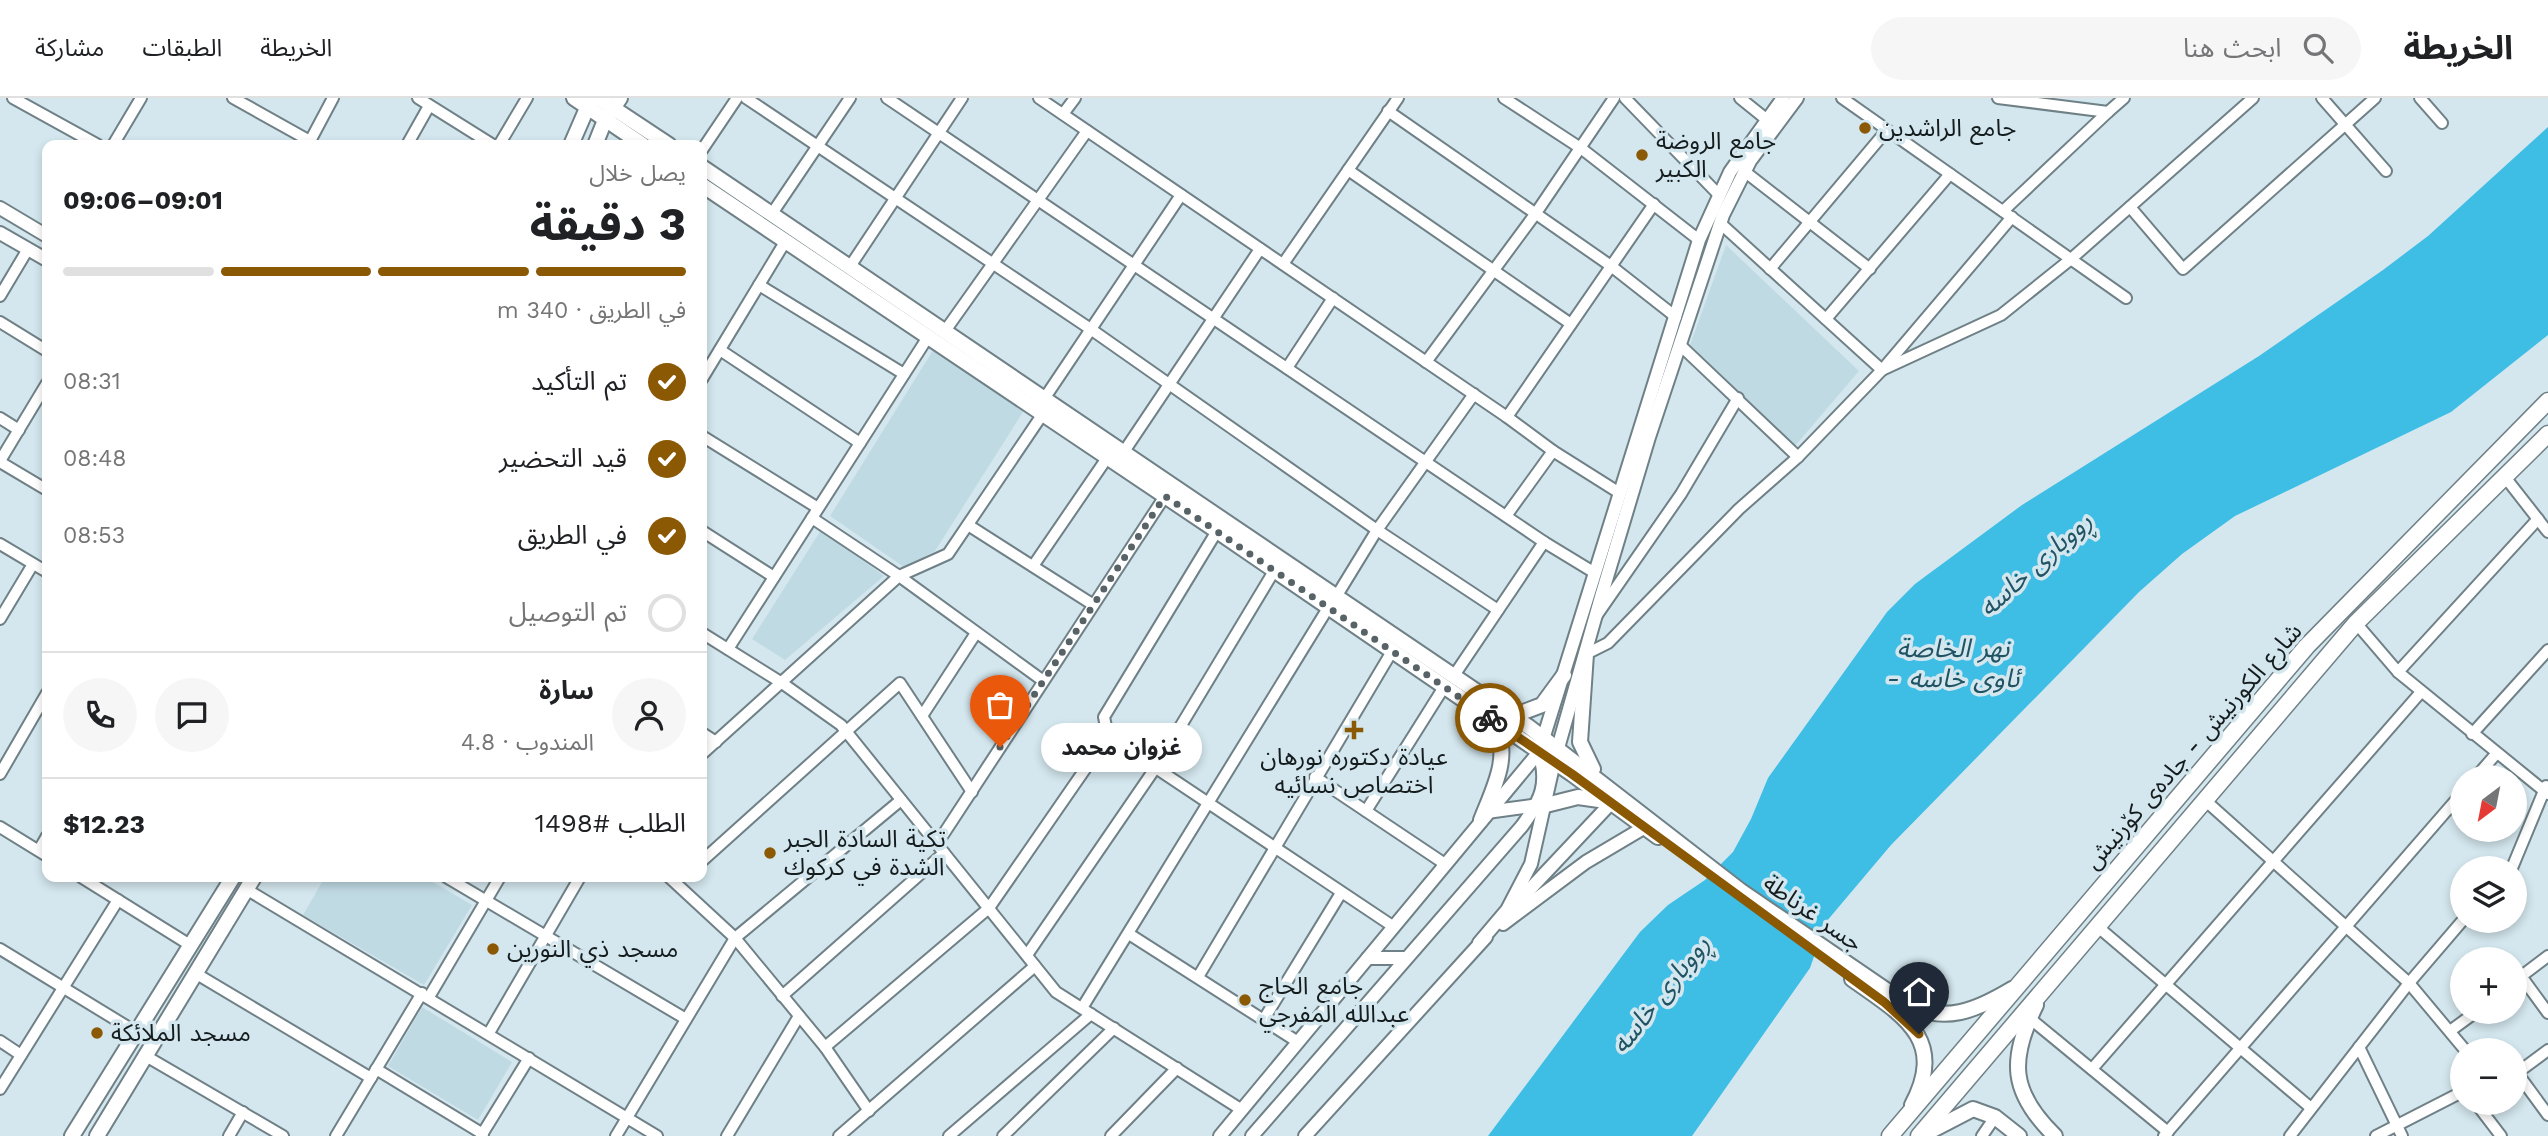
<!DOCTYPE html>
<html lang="ar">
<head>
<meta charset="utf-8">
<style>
  body { margin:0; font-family:"Work Sans","Noto Sans Arabic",sans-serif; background:#f6f6f6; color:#202124; direction:rtl; height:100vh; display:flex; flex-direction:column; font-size:26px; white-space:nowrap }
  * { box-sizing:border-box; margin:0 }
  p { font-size:23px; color:#757577 }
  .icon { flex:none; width:38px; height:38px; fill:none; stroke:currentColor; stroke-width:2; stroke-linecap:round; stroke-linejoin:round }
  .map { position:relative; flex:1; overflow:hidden; direction:ltr }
  .sheet { position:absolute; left:42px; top:42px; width:665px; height:742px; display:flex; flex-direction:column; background:#fff; border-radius:14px; box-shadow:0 4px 10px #0003; direction:rtl }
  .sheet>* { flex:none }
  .needle { width:46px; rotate:212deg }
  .fabs { position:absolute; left:2450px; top:667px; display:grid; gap:14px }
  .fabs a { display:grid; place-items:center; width:77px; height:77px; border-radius:50%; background:#fff; box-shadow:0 4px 10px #0003; font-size:35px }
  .pin { position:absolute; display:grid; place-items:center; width:60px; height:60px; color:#fff; margin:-72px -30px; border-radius:50% 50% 50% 0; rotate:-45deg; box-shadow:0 0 7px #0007 }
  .pin .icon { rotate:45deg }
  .courier { position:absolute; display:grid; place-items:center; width:70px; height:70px; margin:-35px; border:5px solid #8b5803; border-radius:50%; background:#fff; color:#222; box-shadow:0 2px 9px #0007 }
  .bubble { position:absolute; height:49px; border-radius:24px; background:#fff; box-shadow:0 4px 10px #0003; font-size:23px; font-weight:700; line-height:49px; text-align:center; direction:rtl }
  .overview em { font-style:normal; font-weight:700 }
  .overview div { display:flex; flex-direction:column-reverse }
  .overview { display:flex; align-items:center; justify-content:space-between; height:119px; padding:0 21px }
  h1 { font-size:46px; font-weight:700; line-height:52px }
  .bar { display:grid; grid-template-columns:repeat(4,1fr); gap:10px 7px; align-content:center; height:84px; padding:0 21px }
  .bar i { height:9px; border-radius:5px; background:#e0e0e0 }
  .bar .on { background:#8b5803 }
  .bar p { grid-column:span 4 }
  .line { display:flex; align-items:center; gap:18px; padding:0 21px; border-top:2px solid #e0e0e0 }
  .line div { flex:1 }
  .round { display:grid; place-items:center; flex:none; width:74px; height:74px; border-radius:37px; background:#f6f6f6 }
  ol { padding:0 21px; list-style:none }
  li { display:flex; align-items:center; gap:21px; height:77px }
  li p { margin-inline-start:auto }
  li .icon { padding:7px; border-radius:50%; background:#8b5803; color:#fff; stroke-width:4 }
  li:last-child { color:#757577 }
  li i { width:38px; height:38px; border:4px solid #e0e0e0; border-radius:50% }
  header { display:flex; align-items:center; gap:42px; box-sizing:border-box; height:98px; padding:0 35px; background:#fff; border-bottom:2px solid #e0e0e0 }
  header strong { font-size:33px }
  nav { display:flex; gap:38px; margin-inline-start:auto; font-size:24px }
  .search { width:490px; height:63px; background:#f6f6f6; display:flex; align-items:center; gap:18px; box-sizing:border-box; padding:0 24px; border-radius:38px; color:#757577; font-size:26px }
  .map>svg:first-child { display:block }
  .built { fill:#c0dae4 }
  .water { fill:#3ebde5 }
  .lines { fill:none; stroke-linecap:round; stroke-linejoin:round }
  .minor-casing { stroke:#6f8086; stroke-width:14 }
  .tertiary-casing { stroke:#6f8086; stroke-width:16 }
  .secondary-casing { stroke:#6f8086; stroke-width:18 }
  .primary-casing { stroke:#6f8086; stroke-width:19 }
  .minor { stroke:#fff; stroke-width:10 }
  .tertiary { stroke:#fff; stroke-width:12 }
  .secondary { stroke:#fff; stroke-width:14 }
  .primary { stroke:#fff; stroke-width:16 }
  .done { stroke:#586367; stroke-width:7; stroke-dasharray:0 12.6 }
  .route { stroke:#8b5803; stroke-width:9 }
  .poi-dot { fill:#8b5803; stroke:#d4e7ee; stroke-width:2.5 }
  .labels { text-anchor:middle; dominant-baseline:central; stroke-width:7; stroke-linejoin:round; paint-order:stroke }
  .poi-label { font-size:24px; fill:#151c1e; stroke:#d4e7ee; text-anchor:start }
  .street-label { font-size:24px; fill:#151c1e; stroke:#d4e7ee }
  .water-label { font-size:26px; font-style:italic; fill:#205364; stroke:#d4e7ee }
</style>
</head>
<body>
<header>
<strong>الخريطة</strong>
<div class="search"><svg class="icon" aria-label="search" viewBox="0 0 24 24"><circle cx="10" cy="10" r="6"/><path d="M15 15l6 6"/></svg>ابحث هنا</div>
<nav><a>الخريطة</a><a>الطبقات</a><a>مشاركة</a></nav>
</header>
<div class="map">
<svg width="2548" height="1038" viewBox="0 0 2548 1038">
  <rect width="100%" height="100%" fill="#d4e7ee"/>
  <!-- built -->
  <g class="built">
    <path d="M1726,147L1859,273L1795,348L1689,250Z"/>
    <path d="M935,249L1025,311L935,453L904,469L830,418Z"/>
    <path d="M821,432L884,478L785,562L752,541Z"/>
    <path d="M325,779H424L472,807L424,887L303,817Z"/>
    <path d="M422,909L512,964L478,1022L388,968Z"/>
  </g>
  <!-- water -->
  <path class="water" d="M2548,29V237L2451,314L2235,418L2182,456L2139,494L1891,747L1826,824L1810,870L1692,1038H1488L1640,834L1668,807L1705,782L1733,754L1751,721L1768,680L1887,514L1915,486L2022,407L2259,258L2383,172L2428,138Z"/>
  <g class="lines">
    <defs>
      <g id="minor">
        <path d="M13,0L98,47"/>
        <path d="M233,0L310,43"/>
        <path d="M418,0L493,47"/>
        <path d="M746,0L1092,232L1377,432L1498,512"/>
        <path d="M887,0L1544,444L1595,475"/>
        <path d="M1039,0L1507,319L1553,353L1618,394"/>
        <path d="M1504,0L1582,51L1699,142"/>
        <path d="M1625,0L1719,97"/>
        <path d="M1740,0L1766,21"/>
        <path d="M1842,0L2126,200"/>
        <path d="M1998,0L2108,14L2124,0"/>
        <path d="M2322,0L2386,73"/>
        <path d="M2420,0L2442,25"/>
        <path d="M1388,13L1611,168L1676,219"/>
        <path d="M1063,16L1075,0"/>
        <path d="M113,47L141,0"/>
        <path d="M308,47L333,0"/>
        <path d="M407,47L429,8"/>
        <path d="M499,47L527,0"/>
        <path d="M702,52L737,0"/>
        <path d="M1348,72L1571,226"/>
        <path d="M1744,73L1870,171"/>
        <path d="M2130,109L2183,171L2375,0"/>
        <path d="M2003,113L2108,14"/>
        <path d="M771,117L850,0"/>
        <path d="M1720,125L1882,272L2001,217L2071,161L2253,0"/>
        <path d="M1283,166L1398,0"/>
        <path d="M849,170L962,0"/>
        <path d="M1770,171L1887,32"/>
        <path d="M759,187L904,276"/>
        <path d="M0,198L28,151"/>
        <path d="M1826,221L1950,76"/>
        <path d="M0,224L47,253"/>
        <path d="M945,233L1087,33"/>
        <path d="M1680,247L1798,359"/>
        <path d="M720,252L860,345"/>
        <path d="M1426,264L1536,115L1614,0"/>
        <path d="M1287,270L1333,200"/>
        <path d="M702,281L785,144"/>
        <path d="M1044,301L1181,97"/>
        <path d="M1507,319L1654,106"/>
        <path d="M0,320L19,332"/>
        <path d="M702,338L818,410"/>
        <path d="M1123,355L1260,151"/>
        <path d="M0,363L47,285"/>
        <path d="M0,364L47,392"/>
        <path d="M2505,379L2548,434"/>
        <path d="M1506,418L1553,353"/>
        <path d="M812,420L899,478L1042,582"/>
        <path d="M968,427L1092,506"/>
        <path d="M702,433L774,479"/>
        <path d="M0,446L47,474"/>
        <path d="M1033,468L1107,360"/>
        <path d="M1336,499L1377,432L1474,296"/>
        <path d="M1597,517L1681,396L1738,300"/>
        <path d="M0,521L33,466"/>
        <path d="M2356,525L2398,574L2548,696"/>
        <path d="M702,535L782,585L841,627L1056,894L1242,1012"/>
        <path d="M728,551L928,239"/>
        <path d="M1586,556L1608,545L1739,411L1798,359L1882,272L2012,119"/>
        <path d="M2398,574L2538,421"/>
        <path d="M1453,579L1544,444"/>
        <path d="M922,618L976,535"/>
        <path d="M702,635L716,644"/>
        <path d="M2472,636L2548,552"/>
        <path d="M1108,638L1394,829"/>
        <path d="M702,656L899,478L948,456L1042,317"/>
        <path d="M0,676L47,595"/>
        <path d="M1315,679L1445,766"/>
        <path d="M2476,679L2496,656"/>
        <path d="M2207,704L2409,885L2465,952"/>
        <path d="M1366,713L1444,589"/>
        <path d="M0,729L47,758"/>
        <path d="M937,746L1165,398"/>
        <path d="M39,752L47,738"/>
        <path d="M702,763L900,585L972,694"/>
        <path d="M2512,770L2546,688"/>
        <path d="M81,779L190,847"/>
        <path d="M446,779L686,921"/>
        <path d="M669,779L735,840L825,949L869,1013"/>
        <path d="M246,791L657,1038"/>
        <path d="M2098,829L2311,1010"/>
        <path d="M1129,836L1298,944"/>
        <path d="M0,851L136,934"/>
        <path d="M1027,857L1156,669L1274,473"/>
        <path d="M195,875L371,980"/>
        <path d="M2521,878L2548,915"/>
        <path d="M1198,879L1391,555"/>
        <path d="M2515,883L2548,858"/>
        <path d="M782,898L944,755"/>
        <path d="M429,899L500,779"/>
        <path d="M1082,910L1328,510"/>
        <path d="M2027,918L2168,1034"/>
        <path d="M1264,921L1341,795"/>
        <path d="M2450,933L2476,914"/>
        <path d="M489,935L580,779"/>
        <path d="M0,943L21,957"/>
        <path d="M825,949L989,810L1108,638L1104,619L1217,433"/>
        <path d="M2359,949L2402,1038"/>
        <path d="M144,957L283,1038"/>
        <path d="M376,971L483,1036"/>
        <path d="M2092,971L2421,594"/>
        <path d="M2515,972L2548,1017"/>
        <path d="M2517,975L2548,952"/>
        <path d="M0,991L118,802"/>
        <path d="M2475,1004L2501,1038"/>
        <path d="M229,1038L243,1014"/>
        <path d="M336,1038L422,895"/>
        <path d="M481,1038L529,960"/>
        <path d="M616,1038L735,840L901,702"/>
        <path d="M727,1038L799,918"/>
        <path d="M839,1038L1035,868"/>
        <path d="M949,1038L1091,916"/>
        <path d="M1003,1038L1114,930"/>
        <path d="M1111,1038L1177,970"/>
        <path d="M1982,1038L1995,1019"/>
        <path d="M2164,1038L2462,695"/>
        <path d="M2290,1038L2409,885L2463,822"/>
        <path d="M2376,1038L2462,994"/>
      </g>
      <g id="tertiary">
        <path d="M0,110L47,138"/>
        <path d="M0,135L47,162"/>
        <path d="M1487,714L1539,707"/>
        <path d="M1516,806L1611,705"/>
        <path d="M1503,826L1586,764L1645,729"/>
        <path d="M1479,845L1507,812L1531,766L1554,664L1601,499L1649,339L1723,117L1750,63L1797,0"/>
        <path d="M1368,860H1405"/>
        <path d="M1220,1038L1539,654L1699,142L1730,74L1783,0"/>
        <path d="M1252,1038L1522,728C1541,702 1549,686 1539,654"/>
        <path d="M1305,1038L1486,839"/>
      </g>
      <g id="secondary">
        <path d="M574,0L643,47"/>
        <path d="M598,0L669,47"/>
        <path d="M571,47L591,1"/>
        <path d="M595,47L605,22L620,0"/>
        <path d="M702,69L1529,629L1741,793L1905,905C1944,927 1977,912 2012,891"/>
        <path d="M702,87L1217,433L1572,676L1658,739"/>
        <path d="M1586,556L1580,644L1593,671"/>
        <path d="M1513,618L1542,607L1564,577"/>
        <path d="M1546,707L1578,699L1606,703"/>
        <path d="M1481,722C1494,689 1511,659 1495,625"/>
        <path d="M1852,881C1901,916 1948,940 1912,1007"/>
        <path d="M2036,907C2009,962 2010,994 2055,1038"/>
        <path d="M1923,1037L1973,1011L1995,1019L2019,1038"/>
        <path d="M72,1038L233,779"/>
        <path d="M97,1038L254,779"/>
      </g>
      <g id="primary">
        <path d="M1890,1038L2307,548L2548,303"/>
        <path d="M1919,1038L2356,525L2548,336"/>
      </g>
    </defs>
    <!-- minor casing -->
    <use href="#minor" class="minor-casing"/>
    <!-- tertiary casing -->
    <use href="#tertiary" class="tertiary-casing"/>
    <!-- secondary casing -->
    <use href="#secondary" class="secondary-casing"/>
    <!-- primary casing -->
    <use href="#primary" class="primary-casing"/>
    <!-- minor -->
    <use href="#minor" class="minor"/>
    <!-- tertiary -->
    <use href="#tertiary" class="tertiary"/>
    <!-- secondary -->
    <use href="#secondary" class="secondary"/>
    <!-- primary -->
    <use href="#primary" class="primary"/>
  </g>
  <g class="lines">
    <!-- done -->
    <path class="done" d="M1000,649L1165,398L1490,620"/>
    <!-- route -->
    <path class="route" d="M1490,620L1572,676L1884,904L1919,936"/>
  </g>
  <!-- markers -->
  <g class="poi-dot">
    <circle cx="1865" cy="30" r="7"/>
    <circle cx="1642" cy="57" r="7"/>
    <path d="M1350.5 621.5h7v7h7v7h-7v7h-7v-7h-7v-7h7z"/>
    <circle cx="770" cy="755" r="7"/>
    <circle cx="493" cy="851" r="7"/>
    <circle cx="1245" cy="902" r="7"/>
    <circle cx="97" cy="935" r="7"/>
  </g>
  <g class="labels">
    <!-- poi labels -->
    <g class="poi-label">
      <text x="1879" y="30">جامع الراشدين</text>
      <text x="1656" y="43">جامع الروضة<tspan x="1656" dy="28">الكبير</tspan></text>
      <text x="1354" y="659" text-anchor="middle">عيادة دكتوره نورهان<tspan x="1354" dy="28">اختصاص نسائيه</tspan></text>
      <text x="784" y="741">تكية السادة الجبر<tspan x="784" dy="28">الشدة في كركوك</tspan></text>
      <text x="507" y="851">مسجد ذي النورين</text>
      <text x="1259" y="888">جامع الحاج<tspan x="1259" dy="28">عبدالله المفرجي</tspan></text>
      <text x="111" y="935">مسجد الملائكة</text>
    </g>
    <!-- street labels -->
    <g class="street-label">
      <text transform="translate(2193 648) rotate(-49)">شارع الكورنيش - جادەی کۆرنیش</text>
      <text transform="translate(1813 815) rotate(35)">جسر غرناطة</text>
    </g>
    <!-- water labels -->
    <g class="water-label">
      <text transform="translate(2035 466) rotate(-42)">ڕووباری خاسە</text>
      <text x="1953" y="550">نهر الخاصة<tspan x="1953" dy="30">- ئاوی خاسە</tspan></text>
      <text transform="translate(1660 896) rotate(-52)">ڕووباری خاسە</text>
    </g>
  </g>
</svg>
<div class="fabs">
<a><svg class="needle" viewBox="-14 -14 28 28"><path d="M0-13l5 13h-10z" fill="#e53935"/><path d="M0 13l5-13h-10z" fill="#757577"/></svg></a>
<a><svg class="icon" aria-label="layers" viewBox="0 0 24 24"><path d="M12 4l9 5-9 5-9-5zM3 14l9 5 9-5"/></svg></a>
<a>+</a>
<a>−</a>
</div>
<div class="pin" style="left:1000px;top:649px;background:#ea580c"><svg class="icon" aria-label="bag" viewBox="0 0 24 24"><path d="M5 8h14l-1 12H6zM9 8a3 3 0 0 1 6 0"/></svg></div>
<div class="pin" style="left:1919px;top:936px;background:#1f2937"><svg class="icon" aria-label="home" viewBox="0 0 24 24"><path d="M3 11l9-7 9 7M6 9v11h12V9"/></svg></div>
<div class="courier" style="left:1490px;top:620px"><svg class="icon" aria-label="bike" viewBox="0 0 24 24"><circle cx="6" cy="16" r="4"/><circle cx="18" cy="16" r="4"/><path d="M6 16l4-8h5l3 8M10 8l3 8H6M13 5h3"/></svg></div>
<div class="bubble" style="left:1041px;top:625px;width:161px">غزوان محمد</div>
<section class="sheet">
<div class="overview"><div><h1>3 دقيقة</h1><p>يصل خلال</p></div><em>09:01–09:06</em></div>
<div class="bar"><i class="on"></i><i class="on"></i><i class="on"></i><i></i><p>في الطريق · 340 m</p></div>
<ol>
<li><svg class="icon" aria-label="check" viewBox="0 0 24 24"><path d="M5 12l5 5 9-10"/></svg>تم التأكيد<p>08:31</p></li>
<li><svg class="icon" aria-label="check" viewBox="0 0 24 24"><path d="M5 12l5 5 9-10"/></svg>قيد التحضير<p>08:48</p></li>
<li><svg class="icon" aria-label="check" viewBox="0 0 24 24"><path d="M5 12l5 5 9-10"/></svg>في الطريق<p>08:53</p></li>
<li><i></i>تم التوصيل</li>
</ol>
<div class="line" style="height:126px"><a class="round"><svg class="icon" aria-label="person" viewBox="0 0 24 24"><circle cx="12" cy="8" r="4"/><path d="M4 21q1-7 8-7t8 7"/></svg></a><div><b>سارة</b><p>المندوب · 4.8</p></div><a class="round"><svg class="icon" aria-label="chat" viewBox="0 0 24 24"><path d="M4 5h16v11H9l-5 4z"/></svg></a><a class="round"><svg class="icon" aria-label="phone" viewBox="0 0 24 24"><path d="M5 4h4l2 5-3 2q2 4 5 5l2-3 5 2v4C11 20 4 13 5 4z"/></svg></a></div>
<div class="line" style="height:91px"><div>الطلب #1498</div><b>$12.23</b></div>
</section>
</div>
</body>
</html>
